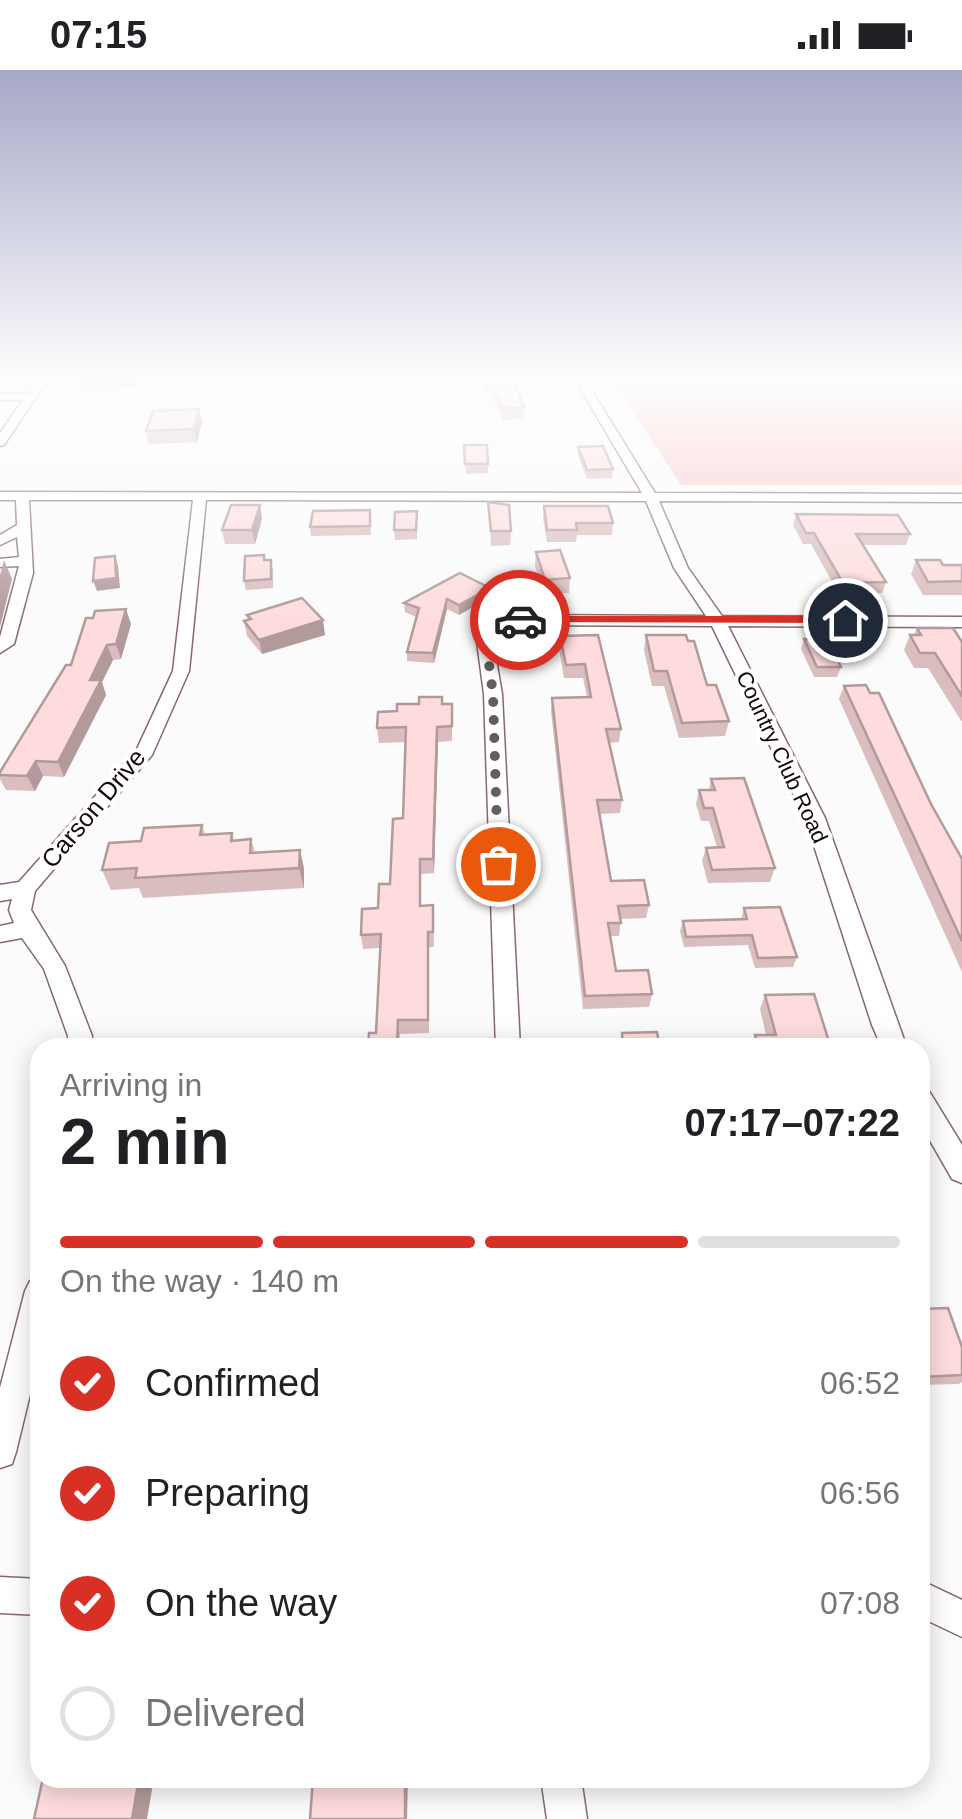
<!DOCTYPE html>
<html lang="en">
<head>
<meta charset="utf-8">
<style>
  body { margin:0; font-family:Arial,sans-serif; background:#f6f6f6; color:#202124; height:100vh; display:flex; flex-direction:column; font-size:38px; white-space:nowrap }
  * { box-sizing:border-box; margin:0 }
  p { font-size:32px; color:#757577 }
  .icon { flex:none; width:55px; height:55px; fill:none; stroke:currentColor; stroke-width:2; stroke-linecap:round; stroke-linejoin:round }
  .map { position:relative; flex:1; overflow:hidden }
  .panel { position:absolute; left:30px; top:968px; width:900px; height:750px; display:flex; flex-direction:column; background:#fff; border-radius:30px; box-shadow:0 5px 25px #0003 }
  .panel>* { flex:none }
  .pin { position:absolute; display:grid; place-items:center; width:85px; height:85px; color:#fff; margin:-42px; border:5px solid #fff; border-radius:50%; box-shadow:0 2px 10px #0007 }
  .courier { position:absolute; display:grid; place-items:center; width:100px; height:100px; margin:-50px; border:8px solid #d93025; border-radius:50%; background:#fff; color:#222; box-shadow:0 2px 12px #0007 }
  .summary em { font-style:normal; font-weight:700 }
  .summary div { display:flex; flex-direction:column-reverse }
  .summary { display:flex; align-items:center; justify-content:space-between; height:170px; padding:0 30px }
  h1 { font-size:65px; font-weight:700; line-height:75px }
  .bar { display:grid; grid-template-columns:repeat(4,1fr); gap:15px 10px; align-content:center; height:120px; padding:0 30px }
  .bar i { height:12px; border-radius:8px; background:#e0e0e0 }
  .bar .selected { background:#d93025 }
  .bar p { grid-column:span 4 }
  ol { padding:0 30px; list-style:none }
  li { display:flex; align-items:center; gap:30px; height:110px }
  li p { margin-inline-start:auto }
  li .icon { padding:10px; border-radius:50%; background:#d93025; color:#fff; stroke-width:4 }
  li:last-child { color:#757577 }
  li i { width:55px; height:55px; border:5px solid #e0e0e0; border-radius:50% }
  .status { display:flex; justify-content:space-between; align-items:center; height:70px; padding:0 50px; background:#fff; direction:ltr }
  .status svg { height:28px; fill:currentColor }
  .map>svg:first-child { display:block }
  .green { fill:#fbc5c6 }
  .lines { fill:none; stroke-linecap:round; stroke-linejoin:round }
  .minor-casing { stroke:#86696a; stroke-width:3 }
  .minor { fill:#fff; fill-rule:evenodd }
  .wall { fill:#dabdbe }
  .shaded-wall { fill:#b29a9b }
  .building { fill:#fedcdd; stroke:#b29a9b; stroke-width:2.5 }
  .route { fill:#d93025 }
  .done { stroke:#645d5e; stroke-width:10; stroke-dasharray:0 18 }
  .labels { text-anchor:middle; dominant-baseline:central; stroke-width:8; stroke-linejoin:round; paint-order:stroke }
  .far-street-label { font-size:22px; fill:#120809; stroke:#fff }
  .street-label { font-size:25px; fill:#120809; stroke:#fff }
</style>
</head>
<body>
<div class="status"><b>07:15</b><svg viewBox="0 0 49 12"><path d="M0 12V9h3v3zM5 12V6h3v6zM10 12V3h3v9zM15 12V0h3v12zM26 1h20v11H26zM47 4h2v5h-2z"/></svg></div>
<div class="map">
<svg width="962" height="1749" viewBox="0 0 962 1749">
  <rect width="100%" height="100%" fill="#fbfbfb"/>
  <!-- green -->
  <path class="green" d="M611,308H962V415H681Z"/>
  <g class="lines">
    <defs>
      <g id="minor">
        <path d="M39,308H49L4,375L0,376V363L23,330H0V324H28Z"/>
        <path d="M574,308H584L655,423L962,424V432L659,431L688,498L722,546L962,547V557L728,556L825,748L907,978H882L872,955L805,748L712,556L502,555L493,572L502,624L520,978H496L484,624L477,572L490,547L496,545L706,546L674,498L646,431L206,430L189,601L152,685L35,821L31,840L65,896L92,966V978H68V966L44,899L22,868L0,872V856L14,853L9,840L12,829L0,831V815L19,812L137,679L173,601L193,430H29L33,503L14,574L0,583V567L19,496L0,497V489L19,487L17,467L0,475V465L17,455L16,430H0V422L642,423Z"/>
        <path d="M920,1018L929,1021L962,1075V1113L952,1109L920,1053Z"/>
        <path d="M40,1206V1283L16,1382L12,1394L0,1398V1318L25,1221L30,1211Z"/>
        <path d="M0,1507L40,1509V1545L0,1543Z"/>
        <path d="M920,1510L962,1530V1567L920,1547Z"/>
        <path d="M541,1708H581L587,1749H547Z"/>
      </g>
    </defs>
    <!-- minor casing -->
    <use href="#minor" class="minor-casing"/>
    <!-- minor -->
    <use href="#minor" class="minor"/>
  </g>
  <!-- wall -->
  <g class="wall">
    <path d="M82,308H145L140,315L114,321H81L78,312Z"/>
    <path d="M481,308H512L524,337L523,348L503,350L491,325H486Z"/>
    <path d="M199,339L202,352L197,372L149,374L146,361Z"/>
    <path d="M464,375L488,394V403L466,404Z"/>
    <path d="M578,377L613,399L612,408L587,409L578,386Z"/>
    <path d="M488,432L511,461L510,475L491,476Z"/>
    <path d="M260,435L262,449L255,474H225L222,460Z"/>
    <path d="M544,436L613,453L612,465H577L576,472H547L543,448Z"/>
    <path d="M370,440L371,465L311,466L310,457Z"/>
    <path d="M417,441V469L395,470L394,460Z"/>
    <path d="M796,444L910,464L906,475H863L886,512L882,523L839,524L811,474H803L793,455Z"/>
    <path d="M536,482L570,508L569,523L544,524L535,496Z"/>
    <path d="M265,490L273,499V518L246,520L244,511Z"/>
    <path d="M916,490L943,495H962V525H923L911,504Z"/>
    <path d="M490,527L459,545L447,539L434,593L407,591V582L416,547L405,542L404,533Z"/>
    <path d="M247,545L325,565L262,584L247,566L244,551L248,550Z"/>
    <path d="M131,554L121,589L113,590L102,612L106,625L64,707L43,706L35,721L6,720L0,709V702L71,595Z"/>
    <path d="M917,558L962,572V652L928,598H914L904,580L910,565H914Z"/>
    <path d="M598,565L621,659L619,672L609,673L622,730L620,743L600,744L611,811L649,835L646,848L621,849L619,866H610L616,901L652,924L649,937L583,939L551,641L552,628L587,627L583,608H564L559,579L560,566Z"/>
    <path d="M646,565L707,615L729,651L725,666L679,668L664,616H652L644,580Z"/>
    <path d="M804,569L841,597L837,607H814L801,579Z"/>
    <path d="M844,616L931,734L962,789V902L839,629Z"/>
    <path d="M442,634H452V671L438,672L434,803L421,804V836L433,835L434,877H429V963L400,964L399,978H368L376,963L380,878L363,879L361,865L378,838L390,814L403,748L405,672L379,673L377,658L397,641Z"/>
    <path d="M711,709L775,798L770,812L708,813L702,791L706,778L717,777L709,751H701L696,734L699,720H709Z"/>
    <path d="M202,755L205,764L232,763L234,770L251,769L255,782L300,780L304,799V818L143,828L139,818L111,820L102,800L141,771Z"/>
    <path d="M744,838L797,887L793,897L755,898L748,875L684,877L680,861L683,851L741,850Z"/>
    <path d="M765,925L831,978H750L755,965H766L760,939Z"/>
    <path d="M920,1239L962,1305V1312L959,1314L920,1315Z"/>
  </g>
  <!-- shaded-wall -->
  <g class="shaded-wall">
    <path d="M132,308H145L140,315L114,321L112,312Z"/>
    <path d="M199,339L202,352L197,372L194,359Z"/>
    <path d="M260,435L262,449L255,474L252,460Z"/>
    <path d="M115,486L118,496L120,518L97,521L93,511Z"/>
    <path d="M4,490L12,509L0,557V505Z"/>
    <path d="M490,518V527L459,545V535Z"/>
    <path d="M447,529V539L434,593L433,583Z"/>
    <path d="M126,539L131,554L121,589L116,574Z"/>
    <path d="M323,550L325,565L262,584L259,570Z"/>
    <path d="M107,575L113,590L102,612L106,625L64,707L58,692L90,610Z"/>
    <path d="M437,657L438,672L434,803L433,789Z"/>
    <path d="M36,691L43,706L35,721L27,706Z"/>
    <path d="M300,780L304,799V818L299,798Z"/>
    <path d="M139,1708H154L147,1749H132Z"/>
    <path d="M405,1708H408L407,1749H405Z"/>
  </g>
  <!-- building -->
  <g class="building">
    <path d="M82,308H132L112,312H78Z"/>
    <path d="M484,308H512L524,337L503,339L491,314H486Z"/>
    <path d="M199,339L194,359L146,361L153,341Z"/>
    <path d="M464,375H487L488,394H465Z"/>
    <path d="M603,376L613,399L587,400L578,377Z"/>
    <path d="M488,432L509,435L511,461H491Z"/>
    <path d="M231,435H260L252,460H222Z"/>
    <path d="M544,436H608L613,453H576L577,460H547Z"/>
    <path d="M370,440V456L310,457L313,441Z"/>
    <path d="M417,441L416,460H394L395,442Z"/>
    <path d="M796,444L898,445L910,464H856L886,512L843,513L814,463H806Z"/>
    <path d="M560,480L570,508L545,510L536,482Z"/>
    <path d="M264,485V490H271V509L244,511L245,486Z"/>
    <path d="M115,486L116,508L93,511L95,488Z"/>
    <path d="M916,490H940L943,495H962V511L928,512Z"/>
    <path d="M460,503L490,518L459,535L447,529L433,583L407,582L419,538L404,533Z"/>
    <path d="M302,528L323,550L259,570L244,551L251,549L247,545Z"/>
    <path d="M126,539L116,574L107,575L90,610H101L58,692L36,691L27,706L0,705V702L66,595H71L86,548H93L95,541Z"/>
    <path d="M917,558H953L962,572V626L935,583H920L910,565H921Z"/>
    <path d="M598,565L621,659H606L622,730H597L611,811L644,810L649,835L618,836L621,853H608L616,901L648,900L652,924L585,926L552,628L591,627L585,594L566,595L560,566Z"/>
    <path d="M646,565H686L688,571H694L707,615H716L729,651L682,653L667,601H654Z"/>
    <path d="M804,569H827L841,597H817Z"/>
    <path d="M866,615L870,623H879L931,734L962,789V871L844,616Z"/>
    <path d="M419,627H442V634H452V656L437,657L433,789H420V836L433,835V862H428V950H398L397,978H368L369,963H376L381,864L361,865L362,839L378,838L379,814H390L393,749L403,748L406,657L377,658L378,642L397,641V634H419Z"/>
    <path d="M744,708L775,798L712,800L706,778L724,777L713,738H704L699,720H715L711,709Z"/>
    <path d="M202,755L200,765L232,763L231,771L251,769L250,783L300,780L299,798L135,808L137,798L102,800L109,773L141,771L144,758Z"/>
    <path d="M780,837L797,887L758,888L752,865L686,867L683,851L747,849L744,838Z"/>
    <path d="M814,924L831,978H759L755,965H776L765,925Z"/>
    <path d="M657,962L660,978H623L622,963Z"/>
    <path d="M948,1238L962,1277V1305L920,1307V1239Z"/>
    <path d="M43,1708H139L132,1749H34Z"/>
    <path d="M313,1708H405V1749H310Z"/>
  </g>
  <!-- sky -->
  <linearGradient id="sky" x2="0" y2="1"><stop stop-color="#a5a7c7"/><stop offset="0.56" stop-color="#fdfdfd"/><stop offset="1" stop-color="#fdfdfd" stop-opacity="0"/></linearGradient>
  <rect width="962" height="553" fill="url(#sky)"/>
  <!-- route -->
  <path class="route" d="M520,546H845L850,550L845,553L516,552Z"/>
  <g class="lines">
    <!-- done -->
    <path class="done" d="M498,794L493,624L486,572L496,550H520"/>
  </g>
  <g class="labels">
    <!-- far-street labels -->
    <g class="far-street-label">
      <text transform="translate(782 687) rotate(65)">Country Club Road</text>
    </g>
    <!-- street labels -->
    <g class="street-label">
      <text transform="translate(93 738) rotate(-50)">Carson Drive</text>
    </g>
  </g>
</svg>
<div class="pin" style="left:498px;top:794px;background:#ea580c"><svg class="icon" aria-label="bag" viewBox="0 0 24 24"><path d="M5 8h14l-1 12H6zM9 8a3 3 0 0 1 6 0"/></svg></div>
<div class="pin" style="left:845px;top:550px;background:#1f2937"><svg class="icon" aria-label="home" viewBox="0 0 24 24"><path d="M3 11l9-7 9 7M6 9v11h12V9"/></svg></div>
<div class="courier" style="left:520px;top:550px"><svg class="icon" aria-label="car" viewBox="0 0 24 24"><path d="M5 17H2v-5l4-1 3-4h7l3 4 3 1v5h-3M9 17h6M6 11h13"/><circle cx="7" cy="17" r="2"/><circle cx="17" cy="17" r="2"/></svg></div>
<section class="panel">
<div class="summary"><div><h1>2 min</h1><p>Arriving in</p></div><em>07:17–07:22</em></div>
<div class="bar"><i class="selected"></i><i class="selected"></i><i class="selected"></i><i></i><p>On the way · 140 m</p></div>
<ol>
<li><svg class="icon" aria-label="check" viewBox="0 0 24 24"><path d="M5 12l5 5 9-10"/></svg>Confirmed<p>06:52</p></li>
<li><svg class="icon" aria-label="check" viewBox="0 0 24 24"><path d="M5 12l5 5 9-10"/></svg>Preparing<p>06:56</p></li>
<li><svg class="icon" aria-label="check" viewBox="0 0 24 24"><path d="M5 12l5 5 9-10"/></svg>On the way<p>07:08</p></li>
<li><i></i>Delivered</li>
</ol>
</section>
</div>
</body>
</html>
